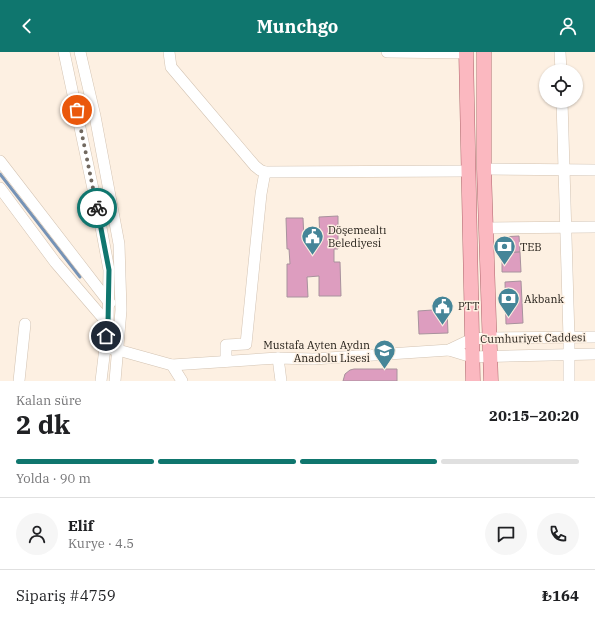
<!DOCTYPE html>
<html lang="tr">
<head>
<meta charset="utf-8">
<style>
  body { margin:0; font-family:"IBM Plex Serif",serif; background:#f6f6f6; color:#202124; height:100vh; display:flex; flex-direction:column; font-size:15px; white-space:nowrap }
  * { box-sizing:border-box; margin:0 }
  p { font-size:13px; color:#757577 }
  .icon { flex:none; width:22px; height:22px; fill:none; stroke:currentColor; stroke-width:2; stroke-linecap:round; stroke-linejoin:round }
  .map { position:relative; height:329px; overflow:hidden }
  .details { display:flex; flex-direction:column; background:#fff; flex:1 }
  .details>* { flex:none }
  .controls { position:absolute; left:539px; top:12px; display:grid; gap:8px }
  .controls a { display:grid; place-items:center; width:44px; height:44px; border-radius:50%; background:#fff; box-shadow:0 1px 3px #0004; font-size:20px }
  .pin { position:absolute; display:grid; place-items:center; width:34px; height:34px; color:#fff; margin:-17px; border:2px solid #fff; border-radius:50%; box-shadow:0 1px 4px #0007 }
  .courier { position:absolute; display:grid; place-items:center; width:40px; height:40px; margin:-20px; border:3px solid #0f766e; border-radius:50%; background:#fff; color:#222; box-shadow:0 1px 5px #0007 }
  .summary em { font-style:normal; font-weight:700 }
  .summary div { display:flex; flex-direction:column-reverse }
  .summary { display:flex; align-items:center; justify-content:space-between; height:68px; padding:0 16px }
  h1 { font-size:26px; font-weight:700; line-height:30px }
  .bar { display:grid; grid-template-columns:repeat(4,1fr); gap:6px 4px; align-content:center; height:48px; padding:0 16px }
  .bar i { height:5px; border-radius:3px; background:#e0e0e0 }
  .bar .current { background:#0f766e }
  .bar p { grid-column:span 4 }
  .line { display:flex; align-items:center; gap:10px; padding:0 16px; border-top:1px solid #e0e0e0 }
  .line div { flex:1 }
  .round { display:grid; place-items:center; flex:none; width:42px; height:42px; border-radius:21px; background:#f6f6f6 }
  header { display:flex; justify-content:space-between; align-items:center; height:52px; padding:0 16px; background:#0f766e; color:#fff; font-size:18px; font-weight:700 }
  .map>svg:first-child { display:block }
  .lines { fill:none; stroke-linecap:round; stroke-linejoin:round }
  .stream { stroke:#7693b6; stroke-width:3 }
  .building { fill:#dd9dbf; stroke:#a8929d }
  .minor-casing { stroke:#d3c3b2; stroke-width:12 }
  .major-casing { stroke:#ae646b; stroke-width:15 }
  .minor { stroke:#fff; stroke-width:11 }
  .major { stroke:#fbb8c0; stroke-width:14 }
  .done { stroke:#716960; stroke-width:4; stroke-dasharray:0 7.2 }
  .route { stroke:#0f766e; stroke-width:5 }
  .labels { text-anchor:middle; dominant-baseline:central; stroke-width:3; stroke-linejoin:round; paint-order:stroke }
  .poi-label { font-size:11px; fill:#26211a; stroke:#fdf0e2; text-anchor:start }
  .street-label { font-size:11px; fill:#26211a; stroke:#fdf0e2 }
</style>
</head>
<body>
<header><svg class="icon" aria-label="back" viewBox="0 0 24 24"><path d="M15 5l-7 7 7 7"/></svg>Munchgo<svg class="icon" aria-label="person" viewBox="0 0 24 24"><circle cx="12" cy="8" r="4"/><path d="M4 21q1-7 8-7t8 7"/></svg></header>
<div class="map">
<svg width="595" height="329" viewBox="0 0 595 329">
  <rect width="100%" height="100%" fill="#fdf0e2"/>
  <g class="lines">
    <!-- stream -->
    <path class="stream" d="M0,122L80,225"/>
  </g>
  <!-- building -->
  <g class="building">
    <path d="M338,164V197H334V210H340L341,244H319V224L307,225L308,245H287V212H290L289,197H287L286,166H303L304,187H320L319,165Z"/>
    <path d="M519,184L520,200L502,201L501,185Z"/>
    <path d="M520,200L521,220H502V201Z"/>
    <path d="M521,229L523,271L506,272L505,230Z"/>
    <path d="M447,257L448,281L419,282L418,259Z"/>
    <path d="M354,317H397V329H343L345,322L350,318Z"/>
  </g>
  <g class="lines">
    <defs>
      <g id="minor">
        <path d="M64,0L100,170L109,218L108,271L101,329"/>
        <path d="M80,0L95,64L119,192L121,258L115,329"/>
        <path d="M169,0L171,15L255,114L260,118L265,120L468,119"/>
        <path d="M387,0L466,1"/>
        <path d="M560,0L561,19"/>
        <path d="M562,49L569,286V329"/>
        <path d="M0,109L108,249L110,251"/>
        <path d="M484,117L595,118"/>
        <path d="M0,136L55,210L109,273"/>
        <path d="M486,176L595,175"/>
        <path d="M112,297L118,298L172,313L182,329"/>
        <path d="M449,298L472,305L595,302"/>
        <path d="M278,306L281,329"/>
        <path d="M226,309V293L246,292L261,142L265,120"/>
        <path d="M172,313L278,306L313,307L449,298L472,287L489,286L595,285"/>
        <path d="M19,329L25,272"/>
      </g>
      <g id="major">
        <path d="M466,0L473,329"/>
        <path d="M484,0V117L491,329"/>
      </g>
    </defs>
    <!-- minor casing -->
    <use href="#minor" class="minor-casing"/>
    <!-- major casing -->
    <use href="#major" class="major-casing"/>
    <!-- minor -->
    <use href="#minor" class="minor"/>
    <!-- major -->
    <use href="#major" class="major"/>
  </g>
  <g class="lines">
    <!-- done -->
    <path class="done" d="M77,58L97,156"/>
    <!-- route -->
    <path class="route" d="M97,156L109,218L108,271L106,284"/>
  </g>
  <!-- icons -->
  <defs>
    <symbol id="civic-pin" viewBox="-11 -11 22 30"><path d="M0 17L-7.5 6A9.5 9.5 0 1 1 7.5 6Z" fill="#458598" stroke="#fdf0e2"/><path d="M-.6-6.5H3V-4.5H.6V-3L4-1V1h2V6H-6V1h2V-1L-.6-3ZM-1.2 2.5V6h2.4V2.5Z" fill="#fff"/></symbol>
    <symbol id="bank-pin" viewBox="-11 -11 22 30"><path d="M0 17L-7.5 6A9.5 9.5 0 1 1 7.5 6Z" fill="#458598" stroke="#fdf0e2"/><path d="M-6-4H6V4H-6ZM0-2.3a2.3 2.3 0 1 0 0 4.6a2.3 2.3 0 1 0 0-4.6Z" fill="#fff"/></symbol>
    <symbol id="school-pin" viewBox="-11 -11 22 30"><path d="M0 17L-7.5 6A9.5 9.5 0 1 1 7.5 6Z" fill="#458598" stroke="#fdf0e2"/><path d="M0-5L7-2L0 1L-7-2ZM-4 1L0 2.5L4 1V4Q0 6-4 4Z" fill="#fff"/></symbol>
  </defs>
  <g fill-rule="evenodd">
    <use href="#civic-pin" x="300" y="172" width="25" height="34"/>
    <use href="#bank-pin" x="492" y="182" width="25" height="34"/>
    <use href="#bank-pin" x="496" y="234" width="25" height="34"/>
    <use href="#civic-pin" x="430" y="242" width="25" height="34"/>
    <use href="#school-pin" x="372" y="286" width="25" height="34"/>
  </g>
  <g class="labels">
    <!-- poi labels -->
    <g class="poi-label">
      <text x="328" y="178">Döşemealtı<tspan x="328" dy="13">Belediyesi</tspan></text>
      <text x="520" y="195">TEB</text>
      <text x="524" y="247">Akbank</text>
      <text x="458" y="254">PTT</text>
      <text x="370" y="293" text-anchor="end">Mustafa Ayten Aydın<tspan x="370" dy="13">Anadolu Lisesi</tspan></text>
    </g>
    <!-- street labels -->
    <g class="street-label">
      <text transform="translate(533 286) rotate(-1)">Cumhuriyet Caddesi</text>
    </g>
  </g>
</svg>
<div class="controls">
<a><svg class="icon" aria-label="locate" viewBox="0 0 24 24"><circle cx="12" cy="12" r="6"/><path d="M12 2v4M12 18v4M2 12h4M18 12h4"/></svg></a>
</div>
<div class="pin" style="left:77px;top:58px;background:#ea580c"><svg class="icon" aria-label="bag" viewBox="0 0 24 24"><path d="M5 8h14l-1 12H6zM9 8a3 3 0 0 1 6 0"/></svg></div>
<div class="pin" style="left:106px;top:284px;background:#1f2937"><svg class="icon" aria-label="home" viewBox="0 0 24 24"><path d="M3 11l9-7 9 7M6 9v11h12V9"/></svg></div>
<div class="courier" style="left:97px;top:156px"><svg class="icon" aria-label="bike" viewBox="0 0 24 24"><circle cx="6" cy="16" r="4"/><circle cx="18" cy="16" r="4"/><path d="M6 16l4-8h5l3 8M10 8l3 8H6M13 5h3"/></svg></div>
</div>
<section class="details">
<div class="summary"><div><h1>2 dk</h1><p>Kalan süre</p></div><em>20:15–20:20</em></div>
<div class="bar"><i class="current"></i><i class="current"></i><i class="current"></i><i></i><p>Yolda · 90 m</p></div>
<div class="line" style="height:72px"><a class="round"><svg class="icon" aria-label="person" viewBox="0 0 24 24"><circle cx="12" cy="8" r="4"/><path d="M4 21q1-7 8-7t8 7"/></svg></a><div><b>Elif</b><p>Kurye · 4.5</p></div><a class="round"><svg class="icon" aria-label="chat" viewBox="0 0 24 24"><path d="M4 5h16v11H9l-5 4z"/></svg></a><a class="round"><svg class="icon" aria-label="phone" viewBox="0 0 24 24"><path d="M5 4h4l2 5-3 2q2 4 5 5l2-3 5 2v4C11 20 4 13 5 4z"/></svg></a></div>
<div class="line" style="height:52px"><div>Sipariş #4759</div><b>₺164</b></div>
</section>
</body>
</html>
